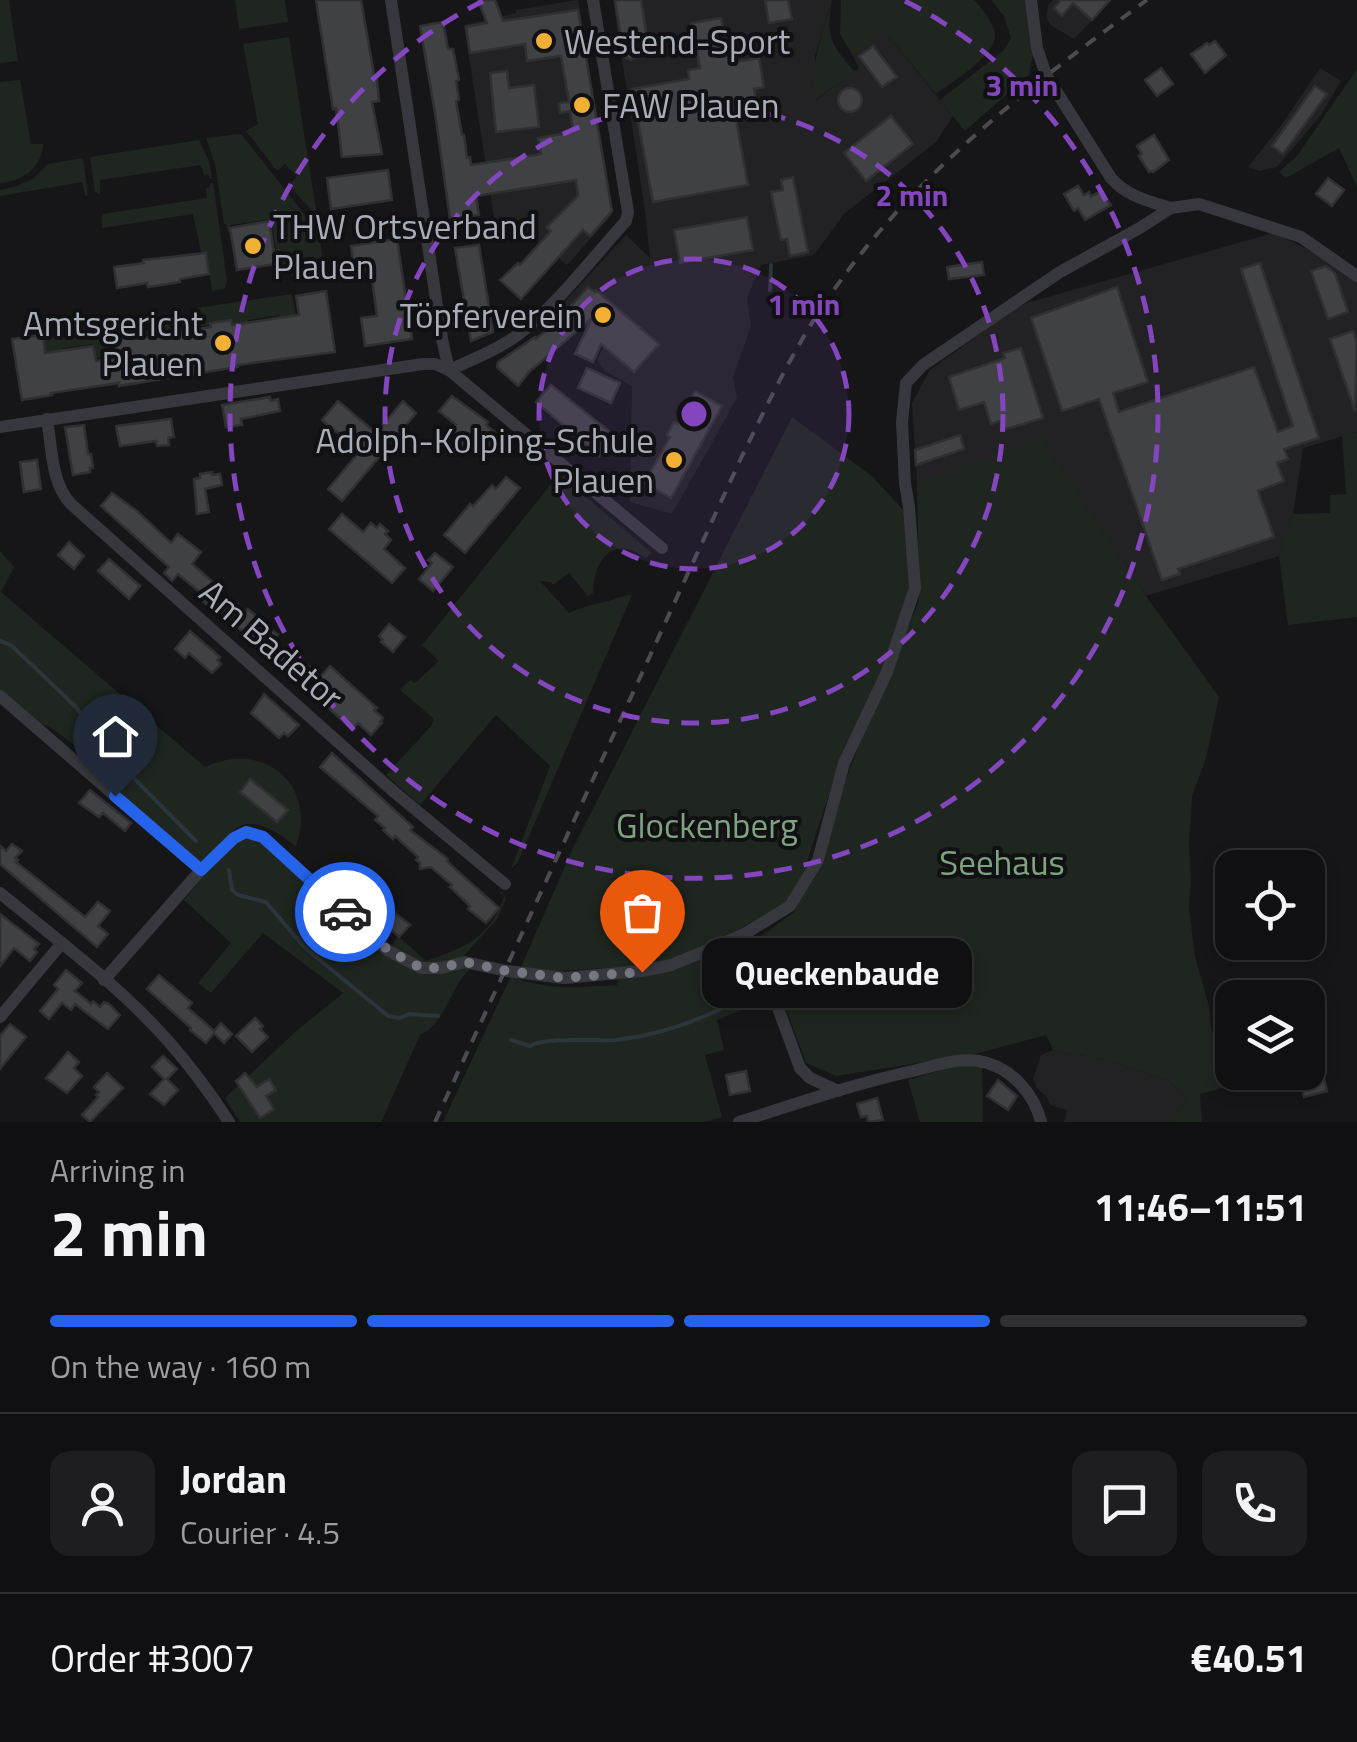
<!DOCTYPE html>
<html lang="en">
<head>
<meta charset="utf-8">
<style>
  body { margin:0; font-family:"Titillium Web",sans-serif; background:#1e1e20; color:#f1f3f6; height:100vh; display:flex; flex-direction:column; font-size:38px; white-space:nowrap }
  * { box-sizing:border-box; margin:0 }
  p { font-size:32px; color:#9c9d9f }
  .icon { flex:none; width:55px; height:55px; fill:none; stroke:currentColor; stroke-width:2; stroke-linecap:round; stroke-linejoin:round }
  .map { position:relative; height:1122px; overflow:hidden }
  .details { display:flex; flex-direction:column; background:#101012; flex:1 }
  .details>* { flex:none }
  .buttons { position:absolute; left:1215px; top:850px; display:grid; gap:20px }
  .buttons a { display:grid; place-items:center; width:110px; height:110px; border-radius:20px; background:#101012; box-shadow:0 5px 15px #0003,0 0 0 2px #303032; font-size:50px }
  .pin { position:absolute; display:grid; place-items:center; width:85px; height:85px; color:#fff; margin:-102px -42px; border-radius:50% 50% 50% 0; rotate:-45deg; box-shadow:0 0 10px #0007 }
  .pin .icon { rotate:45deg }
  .courier { position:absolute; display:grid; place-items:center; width:100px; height:100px; margin:-50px; border:8px solid #2563eb; border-radius:50%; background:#fff; color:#222; box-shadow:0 2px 12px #0007 }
  .bubble { position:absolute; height:70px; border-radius:20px; background:#101012; box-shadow:0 5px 15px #0003,0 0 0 2px #303032; font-size:32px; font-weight:700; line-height:70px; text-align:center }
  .summary em { font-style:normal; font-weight:700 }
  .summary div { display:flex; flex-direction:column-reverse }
  .summary { display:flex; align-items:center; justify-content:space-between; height:170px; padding:0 50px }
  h1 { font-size:65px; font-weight:700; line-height:75px }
  .bar { display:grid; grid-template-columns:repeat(4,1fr); gap:15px 10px; align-content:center; height:120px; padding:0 50px }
  .bar i { height:12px; border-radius:8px; background:#303032 }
  .bar .active { background:#2563eb }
  .bar p { grid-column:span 4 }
  .line { display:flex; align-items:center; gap:25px; padding:0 50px; border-top:2px solid #303032 }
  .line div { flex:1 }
  .round { display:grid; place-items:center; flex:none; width:105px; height:105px; border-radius:20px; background:#1e1e20 }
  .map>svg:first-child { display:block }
  .built { fill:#222225 }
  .green { fill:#1e261f }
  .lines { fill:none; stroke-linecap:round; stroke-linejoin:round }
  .stream { stroke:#2c353c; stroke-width:4 }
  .building { fill:#404145; stroke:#303034; stroke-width:2.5 }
  .street { stroke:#37383d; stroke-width:12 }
  .rail { stroke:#4a4c52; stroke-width:4; stroke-dasharray:12 10; stroke-linecap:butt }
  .done { stroke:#757880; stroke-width:10; stroke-dasharray:0 18 }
  .route { stroke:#2563eb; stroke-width:12 }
  .ring { fill:none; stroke:#8446be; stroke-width:5; stroke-dasharray:18 12 }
  .poi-dot { fill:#f2b134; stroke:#111113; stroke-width:4 }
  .labels { text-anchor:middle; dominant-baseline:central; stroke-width:8; stroke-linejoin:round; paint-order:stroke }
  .poi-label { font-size:35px; fill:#a8adb8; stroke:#111113; text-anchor:start }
  .street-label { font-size:35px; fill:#a8adb8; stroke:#111113 }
  .park-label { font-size:35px; fill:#7fa381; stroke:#111113 }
  .centre { fill:#8446be; stroke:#111113; stroke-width:5 }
  .ring-label { font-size:30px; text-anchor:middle; font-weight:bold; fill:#8446be; stroke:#111113; stroke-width:8; stroke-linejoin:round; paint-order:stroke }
</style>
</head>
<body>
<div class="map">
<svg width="1357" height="1122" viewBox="0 0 1357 1122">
  <rect width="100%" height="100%" fill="#161618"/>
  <!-- built -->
  <g class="built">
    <path d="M578,0L612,211L611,216L567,265L536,239L505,223L495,224L464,25L516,13V10Z"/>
    <path d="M613,0H832L815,56L816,100L859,68L854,58L871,45L867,39L883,29L953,116L936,142L844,214L814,255L761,265L747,298L751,326L733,377L737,398L672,514L630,502L632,386L605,371L597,360L606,342L589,329L577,332L554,313L626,235L650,258L645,211Z"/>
    <path d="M1053,0H1111L1074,39L1052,26L1046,18L1048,5Z"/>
    <path d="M1320,68L1341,81L1321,115L1277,167L1259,171L1248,167L1282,124Z"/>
    <path d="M1273,233L1318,254L1357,282V432L1303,448L1293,514L1279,556L1146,596L1041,440L917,484L912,403L930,370L1020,305Z"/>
    <path d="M1053,1050L1106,1060L1167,1080L1188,1098L1170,1122H1064L1067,1110L1050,1105L1047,1097L1037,1088L1033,1079L1041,1055Z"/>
  </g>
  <!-- green -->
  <g class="green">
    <path d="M0,0H9L18,61L0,63Z"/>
    <path d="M235,0H285L288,22L239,29Z"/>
    <path d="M841,0H974C982,8 993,22 995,34C998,54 951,83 936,94L883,29L868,39L872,45L854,58L840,34Z"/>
    <path d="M991,0H1026C1028,16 1033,33 1033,50C1034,60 1029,64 1030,74L965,131L940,100L1004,50L1011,38L1004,16Z"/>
    <path d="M832,2C825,38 832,45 855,72L815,100C810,65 821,36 832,2Z"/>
    <path d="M289,37L317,216L289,186L297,176L285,164L277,171L246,131L258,124L243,44Z"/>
    <path d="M1357,69V187L1339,148L1286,178L1279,172L1297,156Z"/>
    <path d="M20,80L31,144H43C42,167 24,181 0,183V82Z"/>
    <path d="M238,134L242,135L305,215L319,225L323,267L315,273L292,277L289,264H278L271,219L230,225V232L228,233L226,224H224L215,164L206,138Z"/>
    <path d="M199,140L209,161L212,178L210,179L208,174L204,175L201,165L100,180V194L95,192L90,157Z"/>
    <path d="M83,158L88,196L85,195L82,182L0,196V190L17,186L33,179L48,164Z"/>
    <path d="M210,183H213L227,280L225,288L212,291L207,252H201L193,214L102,228V214L207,198L206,188L210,187Z"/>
    <path d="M292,294L298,328L283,329L279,315L248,320L250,335L235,337L231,319L210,322L209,325L134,336L132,333L123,334L121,319L132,318L136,332L158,330L156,315L167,313L170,329L197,325L196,308Z"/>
    <path d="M116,320L118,336L111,338L113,356L96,358L93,344L63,348L64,362L48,364L42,331Z"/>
    <path d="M792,417L872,476L905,512L910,588L885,666L835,776L803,874L786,904L705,947L667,964L543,972L521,967L573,848Z"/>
    <path d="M1357,432V617L1288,625L1279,556L1293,514L1330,513V495L1346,494L1342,436Z"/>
    <path d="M1041,439L1146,596L1219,697L1206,758L1192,796L1189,844L1191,879L1189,908L1195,957L1209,1006L1211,1027L1217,1048L1232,1060V1072L1282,1073L1200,1094L1202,1122H1170L1188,1098L1167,1080L1106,1060L1053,1050L1046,1035L975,1054L836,1076L806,1063L760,937L794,912L812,877L850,768L919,601L917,484Z"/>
    <path d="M559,474L652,553L646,558C613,534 594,559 593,593L588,596L569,573L553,585L551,582L540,581L569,613C582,607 591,605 605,602C615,600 621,595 632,595L518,862L511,869L550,766L496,715L420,805L386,775L431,726L434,719L400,690L410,680L415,683L439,661L422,645Z"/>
    <path d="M0,551L14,567L1,592L205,767C262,740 318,783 296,846C280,835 250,811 232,832C224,842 215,852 205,861L200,862L131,803L107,779L100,768L80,750L51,727L37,723L0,690Z"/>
    <path d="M241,838H252L266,845L409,967L475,966C449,982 449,1022 420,1035L381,1122H240L225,1098L294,1033L343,993L263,933L211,993L198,983L231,943L184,900L203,877Z"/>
    <path d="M499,892H502L506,899L497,919L461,959L425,965L394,950L392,945L398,936L426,961C465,947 490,939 504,896Z"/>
    <path d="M726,948L748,962L762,1002L717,1020L724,1050L705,1055L722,1117L705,1122H443L511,976C544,991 582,987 617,985L618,980L626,976Z"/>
    <path d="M958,1065L982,1067L983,1122H920L908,1080Z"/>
  </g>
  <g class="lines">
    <!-- stream -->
    <g class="stream">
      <path d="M770,290L771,265"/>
      <path d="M0,641L11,645L77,708L98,742L196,841"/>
      <path d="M229,870L232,890L238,895L266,902L304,947L388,1016L400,1018L409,1014L438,1016"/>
      <path d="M511,1040L530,1046C543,1037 595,1041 615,1040C654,1036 695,1022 729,1005L741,1003"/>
    </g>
  </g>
  <!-- building -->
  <g class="building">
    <path d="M316,0H361L375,80H377L379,101L372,102L382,154L342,157L336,108L333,109Z"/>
    <path d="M478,0H495L503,21L578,10L612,211L590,236L583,230L521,299L500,280L518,263L520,265L551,231L547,227L578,196L576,180L476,196L479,215L450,219L435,113L420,26L443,22L448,49H453L459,80L456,81L459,100L456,101L462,135H464L467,158L470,157L471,165L541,154L538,138L573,132L570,111L560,113L559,103L569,102L561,56L527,61L525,44L470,53L466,27L487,23Z"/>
    <path d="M615,0H641L647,37L652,34L658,44L631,60L624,57Z"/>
    <path d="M765,0H788L792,19L769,23Z"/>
    <path d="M1061,0H1110L1092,20L1073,3L1062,16L1054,8Z"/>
    <path d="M721,18L729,63L759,58L764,87L754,89L757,105L754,111L735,114L748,185L653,202L632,89L689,79L688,70L700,68L692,23Z"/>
    <path d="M1215,41L1226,55L1205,73L1191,54L1207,43L1209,45Z"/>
    <path d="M873,46L897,77L882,87L859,56Z"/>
    <path d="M1161,68L1173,84L1157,96L1145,80Z"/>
    <path d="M507,71L509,88L534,85L539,127L496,132L490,73Z"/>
    <path d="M1315,86L1327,94L1283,154L1272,146Z"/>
    <circle cx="850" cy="100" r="12"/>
    <path d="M891,116L913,144L866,181L844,153Z"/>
    <path d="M1154,135L1169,160L1153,172L1152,171L1149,172L1139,156L1142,154L1137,146Z"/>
    <path d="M388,170L392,200L331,209L327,178Z"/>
    <path d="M793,177L808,252L790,256L787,239L781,240L771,192L783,190L781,180Z"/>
    <path d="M1328,178L1344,190L1332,206L1316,194Z"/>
    <path d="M1078,186L1084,195L1089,192L1091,196L1102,191L1111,205L1085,220L1078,208L1074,211L1064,194Z"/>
    <path d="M747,217L753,250L680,263L674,230Z"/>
    <path d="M269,221L276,264L237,270L230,228Z"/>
    <path d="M397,239L412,339L365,346L361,318L377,316L371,271L355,273L351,246Z"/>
    <path d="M479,245L493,332L471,341L455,248Z"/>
    <path d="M206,253L209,274L180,279V282L148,287L147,283L117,288L114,267L144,263L143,260Z"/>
    <path d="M982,262L984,275L949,279L947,267Z"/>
    <path d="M1260,263L1319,438L1284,449L1288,459L1277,463L1284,481L1258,491L1274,537L1178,569L1180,574L1162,580L1099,399L1062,411L1031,318L1117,287L1148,382L1113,393L1119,412L1254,367L1278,432L1293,426L1241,269Z"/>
    <path d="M1326,266L1335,273L1348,312L1328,319L1311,271Z"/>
    <path d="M588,287L595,292L596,290L659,344L634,372L601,344L593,362L575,354L592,318L529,372L518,386L497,367L498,362L535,337L536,339L550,327L551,328Z"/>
    <path d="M326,291L335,352L238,365V367L119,386V383L51,393L52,395L22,400L12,339L43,335L45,353L93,346L96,361L115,358L112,338L132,335L133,339L211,327L210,323L231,320L232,325L299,315L296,296Z"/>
    <path d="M1353,331L1357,343L1355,411L1330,339Z"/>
    <path d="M1021,348L1043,418L1003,430L1000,421L991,424L984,402L959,410L949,377L1005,358L1003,353Z"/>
    <path d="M587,368L620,383L611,403L578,388Z"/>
    <path d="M551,385L610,432L609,433L614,438L599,456L536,402Z"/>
    <path d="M695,391L722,406L671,498L644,483L670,437L667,435L674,422L677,424Z"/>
    <path d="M452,396L488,422L486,425L504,440L491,455L474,440L467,449L449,434L456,425L439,411Z"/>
    <path d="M270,397L271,401L278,399L280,411L241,419L242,425L226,427L222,405Z"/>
    <path d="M338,401L376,433L403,401L416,413L342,501L328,489L360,451L322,420Z"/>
    <path d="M171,419L174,437L168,438L169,445L157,446L156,441L120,446L116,426Z"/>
    <path d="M84,425L88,454H91L93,468H90V472L73,475L65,427Z"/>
    <path d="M960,435L964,449L916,465L915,450Z"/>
    <path d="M37,460L41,489L24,492L20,462Z"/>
    <path d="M212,472V475L220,474L222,485L205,489L209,512L197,514L194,479L200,478V474Z"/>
    <path d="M506,477L520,488L465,553L444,535L470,504L473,506L492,485L496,489Z"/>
    <path d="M112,493L137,511L171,543L178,534L201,552L192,564L213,582L202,594L178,574L172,581L164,573L169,567L101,506Z"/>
    <path d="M342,514L363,532L371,523L377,528L380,524L388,531L385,534L391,540L384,549L405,568L392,583L329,529Z"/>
    <path d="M69,542L84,556L74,569L58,555Z"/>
    <path d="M435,553L453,567L433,591L419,579L432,563L428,560Z"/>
    <path d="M109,559L140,586L129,599L98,571Z"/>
    <path d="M211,591L231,608L236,603L246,611L248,609L278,635L273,641L293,659L296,655L310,667L299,680L220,612L218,614L203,601Z"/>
    <path d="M389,624L405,637L393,652L381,642L383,640L379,636Z"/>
    <path d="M190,631L220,657L217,660L221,664L212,673L189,653L185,658L175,649Z"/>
    <path d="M330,666L377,708L374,710L383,718L380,722L382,723L371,735L358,723L352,729L322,702L327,695L314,684Z"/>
    <path d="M264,694L299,725L288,736L284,733L279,738L251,713Z"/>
    <path d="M332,753L413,827L410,830L448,859L447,861L452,866L499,908L486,923L468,909L470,906L450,887L452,885L431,867L420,869V863L416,860L418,857L395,836L393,839L383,830L385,828L375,820L378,816L320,767Z"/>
    <path d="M250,779L288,810L277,822L240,792Z"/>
    <path d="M90,790L131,823L125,831L103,813L99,817L79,803Z"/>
    <path d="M12,844L22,851L15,858L18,860L16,862L85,917L98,902L110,911L98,926L108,934L97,947L0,864V846L6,851Z"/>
    <path d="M637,890L650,896L636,928L622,922L624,917L620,915L626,903L629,905Z"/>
    <path d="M381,902L410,925L399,937L372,913Z"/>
    <path d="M0,914L39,944L34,949L37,952L30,961L14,948L0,966Z"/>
    <path d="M66,970L82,983L75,991L91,1004L93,1001L100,1007L104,1002L109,1004L120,1015L108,1029L75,1004L71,1010L62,1003L49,1019L40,1011L58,989L54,985Z"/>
    <path d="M159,975L192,1003L188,1008L214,1031L221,1023L232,1034L224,1043L214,1033L206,1043L190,1030L191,1028L147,989Z"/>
    <path d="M255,1018L263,1026L260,1029L268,1037L252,1052L236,1036Z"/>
    <path d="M10,1024L26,1037L0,1069V1036Z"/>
    <path d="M68,1052L79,1062L74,1068L82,1076L67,1093L46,1078Z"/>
    <path d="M163,1056L177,1069L167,1079L178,1090L164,1105L150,1094L164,1079L152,1067Z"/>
    <path d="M746,1071L750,1091L730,1095L726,1075Z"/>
    <path d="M1322,1071L1327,1091L1304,1097L1300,1077Z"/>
    <path d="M107,1073L123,1088L90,1122L82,1115L98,1097L96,1095L99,1092L94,1087Z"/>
    <path d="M245,1073L257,1087L269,1079L276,1090L266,1096L274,1109L260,1118L236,1081Z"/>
    <path d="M998,1080L1017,1096L1008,1110L987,1096Z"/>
    <path d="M877,1098L883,1120L868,1122L867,1116L861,1117L857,1104Z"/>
  </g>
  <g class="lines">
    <!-- street -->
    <g class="street">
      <path d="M391,0L442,339L449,370L662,548"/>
      <path d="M1031,0L1037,48L1046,75L1111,178C1128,197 1148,201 1171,208"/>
      <path d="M47,419C52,448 51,483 71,504L393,791L505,884"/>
      <path d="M0,427L423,364H435L449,370C472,360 499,349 519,334C556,306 594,256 626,221L628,212L593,0"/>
      <path d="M0,696L201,870"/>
      <path d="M0,893C57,940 120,986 169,1042C191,1067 211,1094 229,1122"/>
      <path d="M746,933L770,986L800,1068L810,1078L838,1091"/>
      <path d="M104,980L201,870L234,838L246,832L263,837L387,950L421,968H441L465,962L507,971L564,978L642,971L671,965L715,947L746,933L790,906L818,860L844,763L887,672L915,588L909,507L905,483L902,422L906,383L923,365L1060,272L1138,229L1171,208L1199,204L1301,237L1357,276"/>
      <path d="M0,1017L62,943"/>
      <path d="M739,1122C798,1103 857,1083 917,1070C937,1065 958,1058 979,1061C1010,1066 1034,1093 1041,1122"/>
    </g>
    <!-- rail -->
    <path class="rail" d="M435,1122L743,454C770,399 796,344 831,294C914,174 1031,85 1147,0"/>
  </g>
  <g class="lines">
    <!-- done -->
    <path class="done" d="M345,912L388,950L421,968H441L465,962L507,971L564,978L642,972"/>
    <!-- route -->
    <path class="route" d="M115,796L201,870L234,838L246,832L263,837L345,912"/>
  </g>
  <!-- distance rings -->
  <circle cx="694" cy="414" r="155" fill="#8446be" fill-opacity=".12"/>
  <g class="ring">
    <circle cx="694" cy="414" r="155"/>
    <circle cx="694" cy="414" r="309"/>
    <path d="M905 1A464 464 0 1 1 483 1"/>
  </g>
  <!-- markers -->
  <g class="poi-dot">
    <circle cx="544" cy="41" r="10"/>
    <circle cx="582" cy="105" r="10"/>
    <circle cx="253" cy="246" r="10"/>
    <circle cx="603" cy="315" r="10"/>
    <circle cx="223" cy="343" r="10"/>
    <circle cx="674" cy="460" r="10"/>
  </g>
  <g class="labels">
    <!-- poi labels -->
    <g class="poi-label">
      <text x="564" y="41">Westend-Sport</text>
      <text x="602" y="105">FAW Plauen</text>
      <text x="273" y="226">THW Ortsverband<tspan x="273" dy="40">Plauen</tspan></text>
      <text x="583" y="315" text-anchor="end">Töpferverein</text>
      <text x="203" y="323" text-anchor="end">Amtsgericht<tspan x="203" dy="40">Plauen</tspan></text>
      <text x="654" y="440" text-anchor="end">Adolph-Kolping-Schule<tspan x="654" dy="40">Plauen</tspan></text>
    </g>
    <!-- street labels -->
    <g class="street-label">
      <text transform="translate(272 644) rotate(41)">Am Badetor</text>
    </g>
    <!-- park labels -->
    <g class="park-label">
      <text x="707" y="825">Glockenberg</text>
      <text x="1002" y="862">Seehaus</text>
    </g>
  </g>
  <circle cx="694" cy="414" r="15" class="centre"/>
  <g class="ring-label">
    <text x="1022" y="96">3 min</text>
    <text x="912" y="206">2 min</text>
    <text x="804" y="315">1 min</text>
  </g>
</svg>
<div class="buttons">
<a><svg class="icon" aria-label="locate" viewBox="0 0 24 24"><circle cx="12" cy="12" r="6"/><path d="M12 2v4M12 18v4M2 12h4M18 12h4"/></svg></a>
<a><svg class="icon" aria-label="layers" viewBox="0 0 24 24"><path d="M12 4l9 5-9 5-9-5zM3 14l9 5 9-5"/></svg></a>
</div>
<div class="pin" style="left:642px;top:972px;background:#ea580c"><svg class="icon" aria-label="bag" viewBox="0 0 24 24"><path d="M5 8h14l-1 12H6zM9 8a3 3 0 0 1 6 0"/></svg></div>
<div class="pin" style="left:115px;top:796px;background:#1f2937"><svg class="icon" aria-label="home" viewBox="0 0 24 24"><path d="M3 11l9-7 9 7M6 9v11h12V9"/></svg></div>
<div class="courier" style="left:345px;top:912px"><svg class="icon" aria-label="car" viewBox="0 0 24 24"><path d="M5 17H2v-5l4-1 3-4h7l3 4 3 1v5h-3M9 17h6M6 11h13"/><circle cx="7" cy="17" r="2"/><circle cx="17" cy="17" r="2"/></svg></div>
<div class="bubble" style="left:702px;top:938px;width:270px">Queckenbaude</div>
</div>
<section class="details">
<div class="summary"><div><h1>2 min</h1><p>Arriving in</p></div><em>11:46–11:51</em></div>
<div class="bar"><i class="active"></i><i class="active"></i><i class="active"></i><i></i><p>On the way · 160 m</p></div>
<div class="line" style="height:180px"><a class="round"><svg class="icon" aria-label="person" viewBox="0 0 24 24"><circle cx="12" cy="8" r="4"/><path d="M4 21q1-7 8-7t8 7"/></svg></a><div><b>Jordan</b><p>Courier · 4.5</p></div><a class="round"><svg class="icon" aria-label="chat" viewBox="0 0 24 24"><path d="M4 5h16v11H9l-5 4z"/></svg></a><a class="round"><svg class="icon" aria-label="phone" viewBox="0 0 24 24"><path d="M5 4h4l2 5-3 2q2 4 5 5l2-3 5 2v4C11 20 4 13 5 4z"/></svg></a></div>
<div class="line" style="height:130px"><div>Order #3007</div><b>€40.51</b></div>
</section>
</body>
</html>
